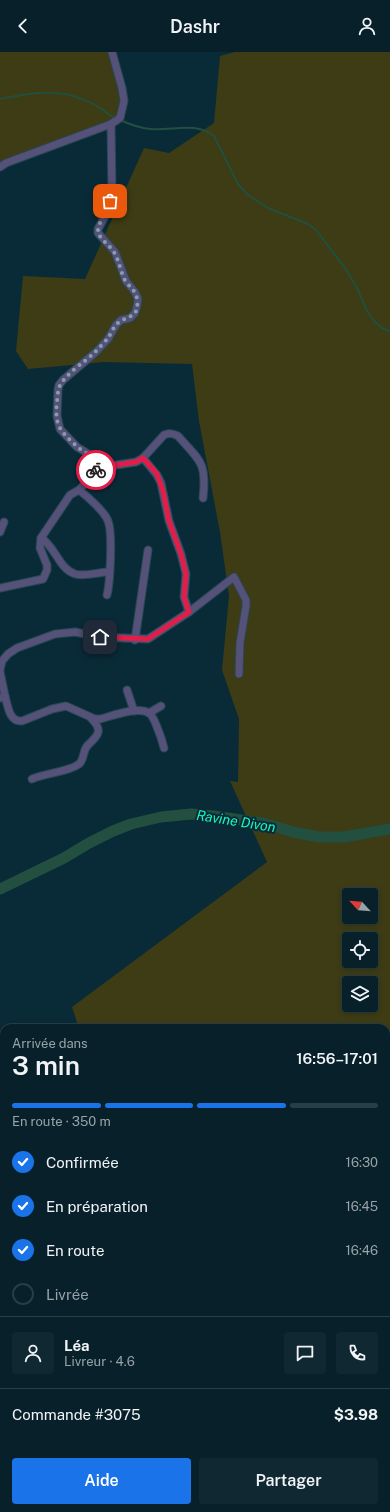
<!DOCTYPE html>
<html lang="fr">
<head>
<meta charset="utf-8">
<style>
  body { margin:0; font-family:"Public Sans",sans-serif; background:#102832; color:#f1f3f6; height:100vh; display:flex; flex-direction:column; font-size:15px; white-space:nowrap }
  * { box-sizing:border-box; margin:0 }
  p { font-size:13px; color:#98a3a8 }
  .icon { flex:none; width:22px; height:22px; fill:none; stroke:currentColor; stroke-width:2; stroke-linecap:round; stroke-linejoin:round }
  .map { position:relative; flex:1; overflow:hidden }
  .panel { position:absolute; left:0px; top:972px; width:390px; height:488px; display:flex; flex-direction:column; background:#07202a; border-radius:12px 12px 0 0; box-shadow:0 2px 6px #0003,0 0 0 1px #283e47 }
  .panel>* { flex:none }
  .needle { width:26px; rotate:296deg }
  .buttons { position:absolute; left:342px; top:836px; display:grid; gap:8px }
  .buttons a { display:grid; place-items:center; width:36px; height:36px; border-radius:4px; background:#07202a; box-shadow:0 2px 6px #0003,0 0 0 1px #283e47; font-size:20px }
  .pin { position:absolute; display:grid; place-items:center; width:34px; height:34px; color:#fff; margin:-17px; border-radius:8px; box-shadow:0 2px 6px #0006 }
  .courier { position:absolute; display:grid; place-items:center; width:40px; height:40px; margin:-20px; border:3px solid #e11d48; border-radius:50%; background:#fff; color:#222; box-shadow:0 1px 5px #0007 }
  .overview em { font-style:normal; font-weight:600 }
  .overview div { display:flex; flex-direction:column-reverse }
  .overview { display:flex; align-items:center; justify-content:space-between; height:68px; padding:0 12px }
  h1 { font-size:26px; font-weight:600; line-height:30px }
  .bar { display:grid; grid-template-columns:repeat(4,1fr); gap:6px 4px; align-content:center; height:48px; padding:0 12px }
  .bar i { height:5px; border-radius:3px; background:#283e47 }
  .bar .on { background:#1a73e8 }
  .bar p { grid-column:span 4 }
  .line { display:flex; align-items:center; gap:10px; padding:0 12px; border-top:1px solid #283e47 }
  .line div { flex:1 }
  .round { display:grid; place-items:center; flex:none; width:42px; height:42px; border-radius:4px; background:#102832 }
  ol { padding:0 12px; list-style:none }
  li { display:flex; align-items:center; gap:12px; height:44px }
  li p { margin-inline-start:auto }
  li .icon { padding:4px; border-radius:50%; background:#1a73e8; color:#fff; stroke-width:4 }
  li:last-child { color:#98a3a8 }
  li i { width:22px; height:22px; border:2px solid #283e47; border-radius:50% }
  .action { display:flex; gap:8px; margin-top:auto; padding:8px 12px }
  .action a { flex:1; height:46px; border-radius:4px; background:#1a73e8; color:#fff; font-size:16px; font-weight:600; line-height:46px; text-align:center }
  .action a+a { background:#102832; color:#f1f3f6 }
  header { display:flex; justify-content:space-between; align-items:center; height:52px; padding:0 12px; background:#07202a; font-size:18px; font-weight:600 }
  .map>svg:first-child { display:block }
  .green { fill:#3d3c14; fill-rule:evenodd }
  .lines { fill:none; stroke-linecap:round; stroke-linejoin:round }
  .stream { stroke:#224f3f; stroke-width:2 }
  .river { stroke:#224f3f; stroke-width:11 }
  .minor-casing { stroke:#284854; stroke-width:9 }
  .major-casing { stroke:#284854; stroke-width:11 }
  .minor { stroke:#555179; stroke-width:7 }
  .major { stroke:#8278ca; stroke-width:9 }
  .done { stroke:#859fab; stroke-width:4; stroke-dasharray:0 7.2 }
  .route { stroke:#e11d48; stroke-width:5 }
  .labels { text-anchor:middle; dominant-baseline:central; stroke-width:4; stroke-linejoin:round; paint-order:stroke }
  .water-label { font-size:14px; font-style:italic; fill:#18f7bd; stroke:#092b38 }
</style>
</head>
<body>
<header><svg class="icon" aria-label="back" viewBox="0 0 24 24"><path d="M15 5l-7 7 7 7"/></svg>Dashr<svg class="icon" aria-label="person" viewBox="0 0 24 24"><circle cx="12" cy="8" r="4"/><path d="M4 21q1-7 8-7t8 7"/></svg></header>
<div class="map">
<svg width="390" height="1460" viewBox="0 0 390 1460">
  <rect width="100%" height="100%" fill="#092b38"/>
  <!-- green -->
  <g class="green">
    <path d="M0,0H112L122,36L120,66L0,115Z"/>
    <path d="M235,0H390V990H386V976H79L72,955L267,810L230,729L238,730L239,667L222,618L229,544L220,480L199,369L192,312L104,310L28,317L16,299L23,224L85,227L144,96L169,101L214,71L220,4ZM349,843H371V865H349ZM349,887H371V909H349ZM349,931H371V953H349Z"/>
    <path d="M386,1136L390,1144V1460H342L338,1456H386Z"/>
  </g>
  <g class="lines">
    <!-- stream -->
    <g class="stream">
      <path d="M0,47C37,40 66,34 100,56C106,59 110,64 116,67"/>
      <path d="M120,68C129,72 139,76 150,77C173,79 195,69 214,84L238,132L248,143L268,156L308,172L316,178L345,216L357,236L367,259L374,269L382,276L390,279"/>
      <path d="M0,1265L4,1266"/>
    </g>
    <!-- river -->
    <path class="river" d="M0,837L64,806L89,791L113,779L131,772L161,765L191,762L214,764L263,771L293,780L319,785H344L390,777"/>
    <defs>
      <g id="minor">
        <path d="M0,115L6,111L111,72L120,66L124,49L122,36L112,0"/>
        <path d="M143,406L157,423L161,431L169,469L181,502L186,522L184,545L189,560"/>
        <path d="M96,420L110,414L136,410L143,406L164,383C169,381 172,381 178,384C200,409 207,410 203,446"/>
        <path d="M79,438C87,444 105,460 108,469C113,481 110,531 107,543"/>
        <path d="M0,480L4,470"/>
        <path d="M41,486C55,494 59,517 75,522C85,525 99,520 109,520"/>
        <path d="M0,536L43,527L47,518V513L40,496L41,486L70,443L79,438L96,420L97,413L92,404L77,395L60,377L57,364L58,338L59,333L63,328L96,300L108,287L116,273L121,268L130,266L135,261L137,254L138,247L135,240L126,229L115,200L98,181V177L109,157L112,140L111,72"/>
        <path d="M135,588L148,498"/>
        <path d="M0,618L2,609L8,602L17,596L55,582L75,580L100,585L148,587L189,560L234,525L246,548V554L240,591L239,622"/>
        <path d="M0,620L5,644L0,646"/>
        <path d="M127,638L134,659"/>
        <path d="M5,644C8,654 9,670 22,669L52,657L66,654L95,667H100C112,664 138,654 149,661C153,664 155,670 157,675C160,682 162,688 164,696"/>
        <path d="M149,661L161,654"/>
        <path d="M32,727C45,721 69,720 79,712C85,707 82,699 88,693C99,683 103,678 91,666"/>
        <path d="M0,1256L4,1257"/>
        <path d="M0,1333H4"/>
        <path d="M0,1458L11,1457L41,1459"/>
        <path d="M77,1460L79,1456"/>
        <path d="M105,1460L108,1456"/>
        <path d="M164,1460L165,1456"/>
      </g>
      <g id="major">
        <path d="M386,1401L390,1398"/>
        <path d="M293,1460L296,1456"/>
      </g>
    </defs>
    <!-- minor casing -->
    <use href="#minor" class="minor-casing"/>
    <!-- major casing -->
    <use href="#major" class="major-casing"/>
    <!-- minor -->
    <use href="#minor" class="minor"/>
    <!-- major -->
    <use href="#major" class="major"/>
  </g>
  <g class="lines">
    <!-- done -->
    <path class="done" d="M96,418C98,403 87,403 79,396C73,391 64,383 60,376C54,366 57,351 58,340C59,325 86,310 96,299C100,295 105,290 108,286C111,282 113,276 116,273C124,263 140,268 137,248C137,240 131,236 126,230C121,222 120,211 115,202C111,194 102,189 98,181C97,171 108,160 110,149"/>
    <!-- route -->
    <path class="route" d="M96,418V420L110,414L136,410L143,406L157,422L163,439L169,469L181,502L186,522L184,545L189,560L148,587L100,585"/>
  </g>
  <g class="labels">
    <!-- water labels -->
    <g class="water-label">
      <text transform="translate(236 769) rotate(9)">Ravine Divon</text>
    </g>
  </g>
</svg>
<div class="buttons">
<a><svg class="needle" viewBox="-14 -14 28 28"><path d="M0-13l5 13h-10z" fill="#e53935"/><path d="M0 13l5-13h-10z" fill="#98a3a8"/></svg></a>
<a><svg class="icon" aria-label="locate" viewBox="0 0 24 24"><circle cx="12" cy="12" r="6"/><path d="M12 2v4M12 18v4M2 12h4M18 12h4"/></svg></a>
<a><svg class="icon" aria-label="layers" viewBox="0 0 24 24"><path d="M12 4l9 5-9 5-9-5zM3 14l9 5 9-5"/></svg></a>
</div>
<div class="pin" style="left:110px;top:149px;background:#ea580c"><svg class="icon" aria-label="bag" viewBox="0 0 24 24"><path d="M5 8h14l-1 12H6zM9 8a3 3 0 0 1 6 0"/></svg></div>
<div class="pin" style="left:100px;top:585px;background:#1f2937"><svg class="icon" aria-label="home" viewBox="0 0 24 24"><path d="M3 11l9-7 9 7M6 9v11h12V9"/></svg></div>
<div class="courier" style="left:96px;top:418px"><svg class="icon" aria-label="bike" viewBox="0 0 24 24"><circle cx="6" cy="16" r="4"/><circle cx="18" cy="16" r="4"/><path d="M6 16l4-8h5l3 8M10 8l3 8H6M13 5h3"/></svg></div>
<section class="panel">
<div class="overview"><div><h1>3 min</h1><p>Arrivée dans</p></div><em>16:56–17:01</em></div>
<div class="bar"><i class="on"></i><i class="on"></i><i class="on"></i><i></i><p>En route · 350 m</p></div>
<ol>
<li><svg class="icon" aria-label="check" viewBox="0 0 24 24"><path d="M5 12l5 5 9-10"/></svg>Confirmée<p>16:30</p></li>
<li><svg class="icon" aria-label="check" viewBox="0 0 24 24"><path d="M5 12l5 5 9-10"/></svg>En préparation<p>16:45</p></li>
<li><svg class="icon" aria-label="check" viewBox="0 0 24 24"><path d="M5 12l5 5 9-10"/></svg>En route<p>16:46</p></li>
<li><i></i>Livrée</li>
</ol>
<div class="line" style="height:72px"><a class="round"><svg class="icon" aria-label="person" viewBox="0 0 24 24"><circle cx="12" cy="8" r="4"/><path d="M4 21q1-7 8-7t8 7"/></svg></a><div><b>Léa</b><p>Livreur · 4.6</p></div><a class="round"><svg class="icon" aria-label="chat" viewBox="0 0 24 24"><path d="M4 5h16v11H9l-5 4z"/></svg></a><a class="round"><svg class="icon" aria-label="phone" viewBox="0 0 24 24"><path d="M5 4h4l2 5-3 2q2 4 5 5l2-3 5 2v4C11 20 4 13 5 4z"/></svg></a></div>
<div class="line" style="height:52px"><div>Commande #3075</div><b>$3.98</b></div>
<div class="action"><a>Aide</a><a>Partager</a></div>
</section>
</div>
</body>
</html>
